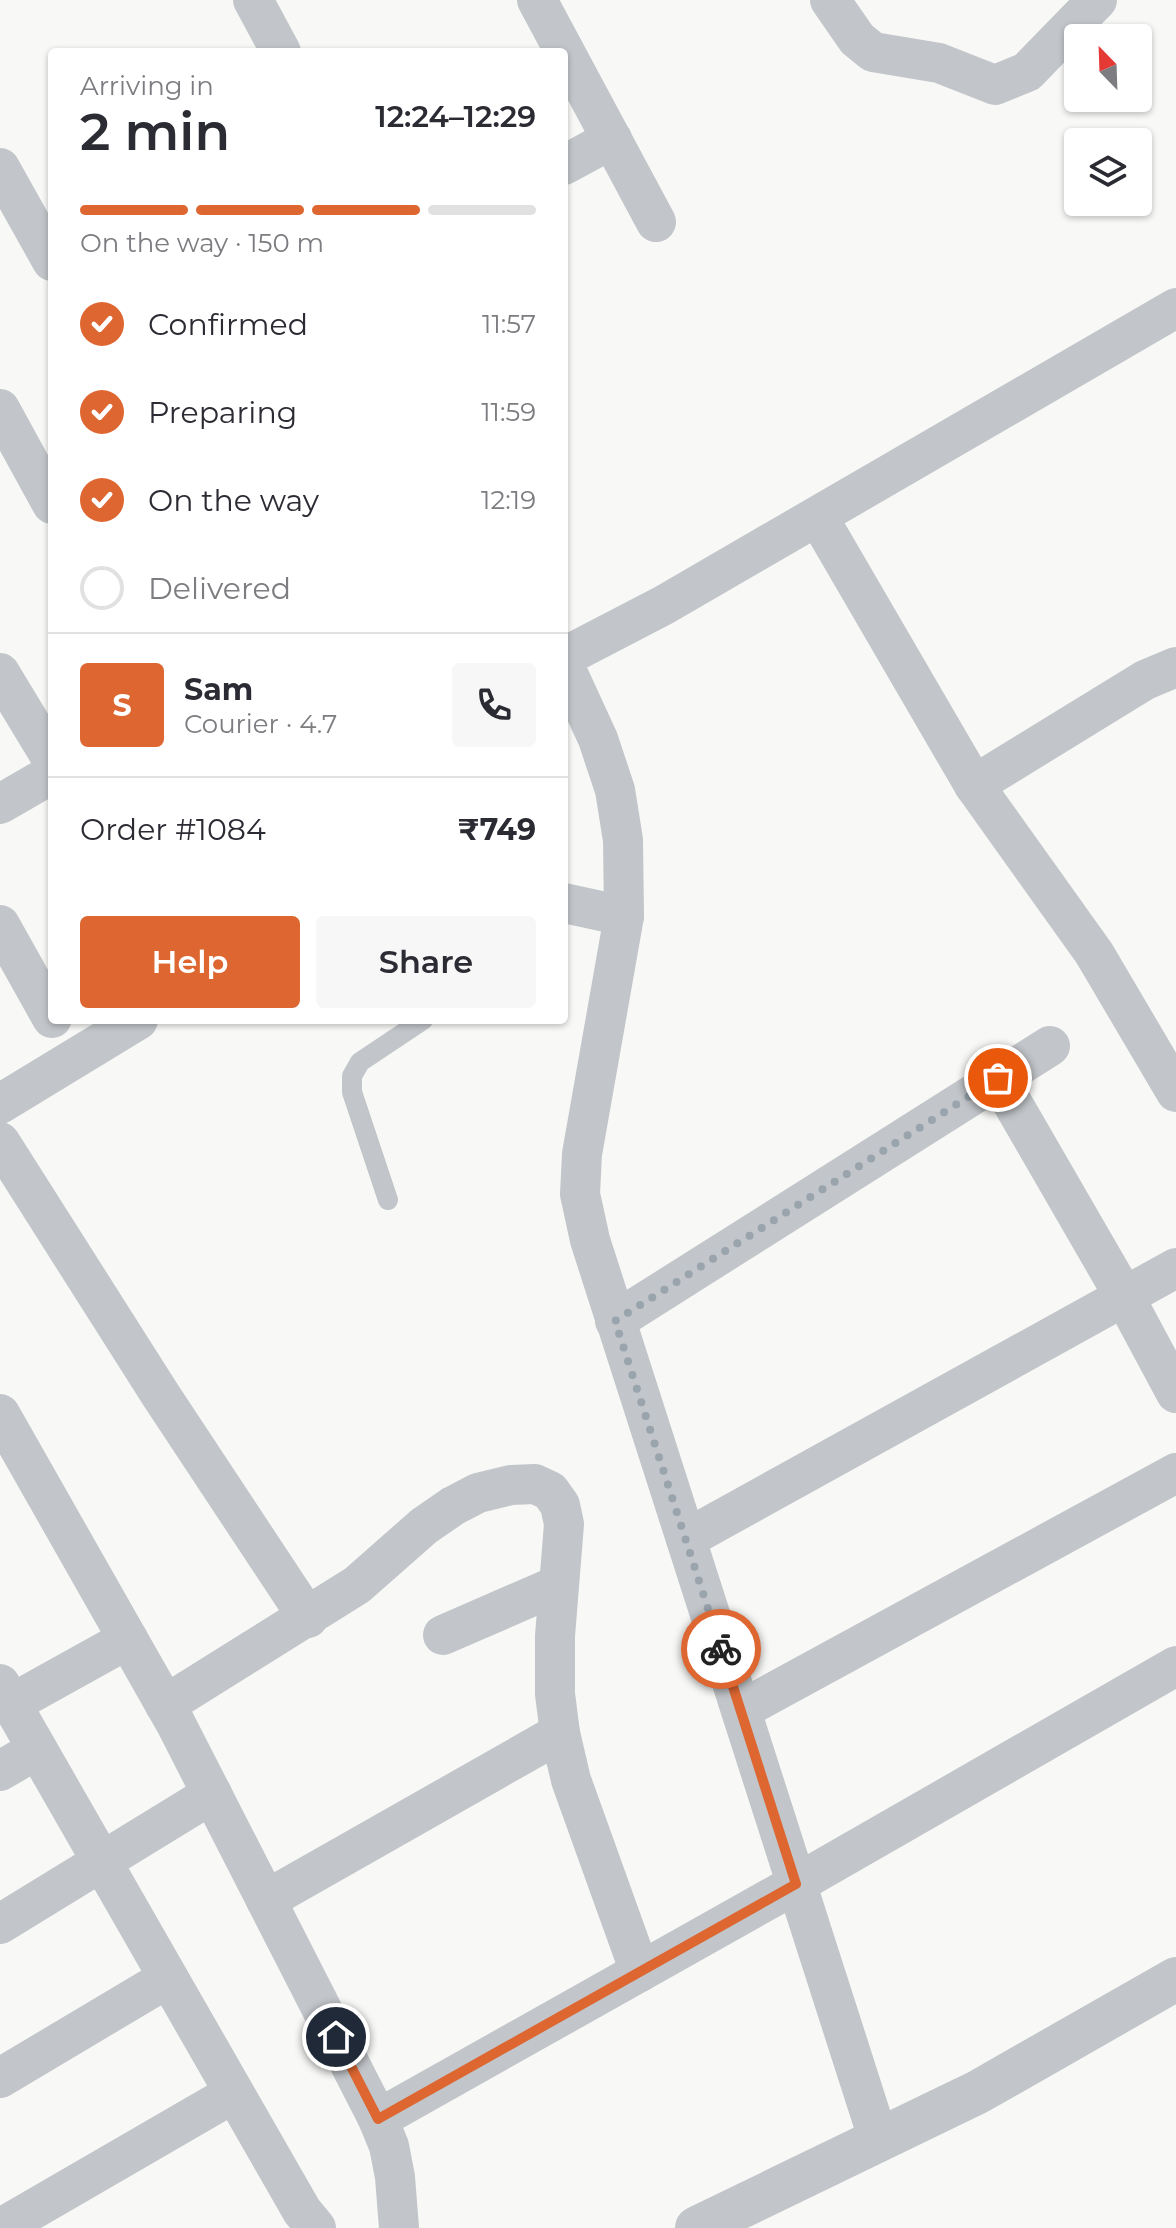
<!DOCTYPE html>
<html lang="en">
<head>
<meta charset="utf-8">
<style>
  body { margin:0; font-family:Montserrat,sans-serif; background:#f7f7f7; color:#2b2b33; height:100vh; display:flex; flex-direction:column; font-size:30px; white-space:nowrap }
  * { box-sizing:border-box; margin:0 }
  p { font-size:26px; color:#7c7c81 }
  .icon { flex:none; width:44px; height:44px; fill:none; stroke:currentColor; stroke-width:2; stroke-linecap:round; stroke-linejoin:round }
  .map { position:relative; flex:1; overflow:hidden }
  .panel { position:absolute; left:48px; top:48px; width:520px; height:976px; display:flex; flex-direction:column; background:#fff; border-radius:8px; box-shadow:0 2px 6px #0004 }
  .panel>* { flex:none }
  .needle { width:52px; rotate:337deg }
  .controls { position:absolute; left:1064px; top:24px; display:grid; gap:16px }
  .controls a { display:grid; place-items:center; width:88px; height:88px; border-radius:8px; background:#fff; box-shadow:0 2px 6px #0004; font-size:40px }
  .pin { position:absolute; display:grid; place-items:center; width:68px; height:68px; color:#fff; margin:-34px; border:4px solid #fff; border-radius:50%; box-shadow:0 2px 8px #0007 }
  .courier { position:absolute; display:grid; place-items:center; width:80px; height:80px; margin:-40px; border:6px solid #dd6631; border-radius:50%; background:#fff; color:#222; box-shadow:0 2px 10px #0007 }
  .head em { font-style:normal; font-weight:600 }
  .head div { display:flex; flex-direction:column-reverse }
  .head { display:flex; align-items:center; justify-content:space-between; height:136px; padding:0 32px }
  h1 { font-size:52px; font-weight:600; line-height:60px }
  .bar { display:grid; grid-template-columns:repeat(4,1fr); gap:12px 8px; align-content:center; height:96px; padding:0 32px }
  .bar i { height:10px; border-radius:6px; background:#e1e1e2 }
  .bar .selected { background:#dd6631 }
  .bar p { grid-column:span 4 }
  .line { display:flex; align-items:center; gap:20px; padding:0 32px; border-top:2px solid #e1e1e2 }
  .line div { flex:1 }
  .round { display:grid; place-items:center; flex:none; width:84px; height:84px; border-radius:8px; background:#f7f7f7 }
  ol { padding:0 32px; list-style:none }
  li { display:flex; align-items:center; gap:24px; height:88px }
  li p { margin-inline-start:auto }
  li .icon { padding:8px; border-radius:50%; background:#dd6631; color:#fff; stroke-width:4 }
  li:last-child { color:#7c7c81 }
  li i { width:44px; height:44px; border:4px solid #e1e1e2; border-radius:50% }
  .cta { display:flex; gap:16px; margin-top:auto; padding:16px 32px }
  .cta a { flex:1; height:92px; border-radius:8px; background:#dd6631; color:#fff; font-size:32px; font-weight:600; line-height:92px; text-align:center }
  .cta a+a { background:#f7f7f7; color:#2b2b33 }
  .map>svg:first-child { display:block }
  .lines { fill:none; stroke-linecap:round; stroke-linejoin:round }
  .service { stroke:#c2c5c9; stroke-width:20 }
  .minor { stroke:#c2c5c9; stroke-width:40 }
  .tertiary { stroke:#c2c5c9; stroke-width:44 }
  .done { stroke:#9aa4ad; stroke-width:8; stroke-dasharray:0 14.4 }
  .route { stroke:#dd6631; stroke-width:10 }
</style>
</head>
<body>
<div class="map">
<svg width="1176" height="2228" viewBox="0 0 1176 2228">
  <rect width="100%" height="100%" fill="#f8f8f6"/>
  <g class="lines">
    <!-- service -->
    <path class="service" d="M388,1200L352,1092V1076L360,1062L423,1020"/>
    <!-- minor -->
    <g class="minor">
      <path d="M253,0L281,52"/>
      <path d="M537,0L656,222"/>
      <path d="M830,0L857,39L873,52L939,63L995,85L1027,72L1097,0"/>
      <path d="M564,165L612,139"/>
      <path d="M0,168L52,261"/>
      <path d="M0,409L52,504"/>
      <path d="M818,517L974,785L1094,953L1176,1092"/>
      <path d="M564,657L664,605L1176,308"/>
      <path d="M564,665L598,739L615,790L623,840L624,916L582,1154L580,1194L590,1240L879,2141"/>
      <path d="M0,673L52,759"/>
      <path d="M974,785L1145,680L1176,667"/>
      <path d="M0,804L52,774"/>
      <path d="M564,903L624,916"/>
      <path d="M0,925L52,1018"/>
      <path d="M998,1078L1124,1296L1176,1393"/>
      <path d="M0,1104L138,1020"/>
      <path d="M0,1142L160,1394L308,1618"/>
      <path d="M615,1321L1050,1046"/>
      <path d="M0,1414L175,1722L378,2119L389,2146L395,2177L399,2228"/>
      <path d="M686,1539L1176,1268"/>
      <path d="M443,1635L558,1585"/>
      <path d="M0,1684L302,2211L316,2228"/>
      <path d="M11,1704L128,1639"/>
      <path d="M165,1705L357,1585L424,1526L453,1506L478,1493L511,1485L535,1484L550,1491L560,1505L564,1524L555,1636V1694L560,1733L571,1780L640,1972"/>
      <path d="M741,1710L1176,1473"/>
      <path d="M0,1771L36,1750"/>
      <path d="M266,1900L560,1733"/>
      <path d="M0,1924L212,1794"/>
      <path d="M0,2078L168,1978"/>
      <path d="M378,2119L796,1884L1176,1666"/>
      <path d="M1,2228L234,2093"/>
    </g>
    <!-- tertiary -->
    <path class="tertiary" d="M697,2228L978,2092L1176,1979"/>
  </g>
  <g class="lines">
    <!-- done -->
    <path class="done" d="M721,1649L615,1321L998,1078"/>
    <!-- route -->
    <path class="route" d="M336,2037L378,2119L796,1884L721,1649"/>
  </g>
</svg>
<div class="controls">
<a><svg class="needle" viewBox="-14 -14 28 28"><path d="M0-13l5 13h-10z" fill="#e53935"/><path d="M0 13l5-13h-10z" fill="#7c7c81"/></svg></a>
<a><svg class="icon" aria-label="layers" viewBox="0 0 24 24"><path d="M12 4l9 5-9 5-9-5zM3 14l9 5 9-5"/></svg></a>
</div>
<div class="pin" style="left:998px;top:1078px;background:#ea580c"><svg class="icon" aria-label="bag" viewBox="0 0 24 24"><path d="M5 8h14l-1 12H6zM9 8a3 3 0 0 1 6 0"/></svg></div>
<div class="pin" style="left:336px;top:2037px;background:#1f2937"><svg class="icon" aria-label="home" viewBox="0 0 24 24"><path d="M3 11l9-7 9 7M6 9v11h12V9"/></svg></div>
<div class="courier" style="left:721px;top:1649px"><svg class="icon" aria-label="bike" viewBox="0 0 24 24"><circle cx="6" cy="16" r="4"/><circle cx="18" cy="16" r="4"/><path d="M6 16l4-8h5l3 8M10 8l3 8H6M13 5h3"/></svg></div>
<section class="panel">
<div class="head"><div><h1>2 min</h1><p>Arriving in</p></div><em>12:24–12:29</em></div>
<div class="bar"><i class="selected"></i><i class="selected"></i><i class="selected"></i><i></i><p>On the way · 150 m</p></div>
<ol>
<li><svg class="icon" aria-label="check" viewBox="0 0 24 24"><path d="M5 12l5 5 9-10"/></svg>Confirmed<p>11:57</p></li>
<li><svg class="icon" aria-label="check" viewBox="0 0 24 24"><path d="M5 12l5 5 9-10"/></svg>Preparing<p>11:59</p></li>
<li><svg class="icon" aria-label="check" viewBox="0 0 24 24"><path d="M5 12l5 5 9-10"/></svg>On the way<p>12:19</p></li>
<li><i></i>Delivered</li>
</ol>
<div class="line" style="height:144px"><b class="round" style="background:#dd6631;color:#fff">S</b><div><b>Sam</b><p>Courier · 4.7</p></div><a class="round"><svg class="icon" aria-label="phone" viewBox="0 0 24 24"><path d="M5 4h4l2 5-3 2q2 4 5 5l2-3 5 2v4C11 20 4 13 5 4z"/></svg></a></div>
<div class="line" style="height:104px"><div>Order #1084</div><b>₹749</b></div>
<div class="cta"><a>Help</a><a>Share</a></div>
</section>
</div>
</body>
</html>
